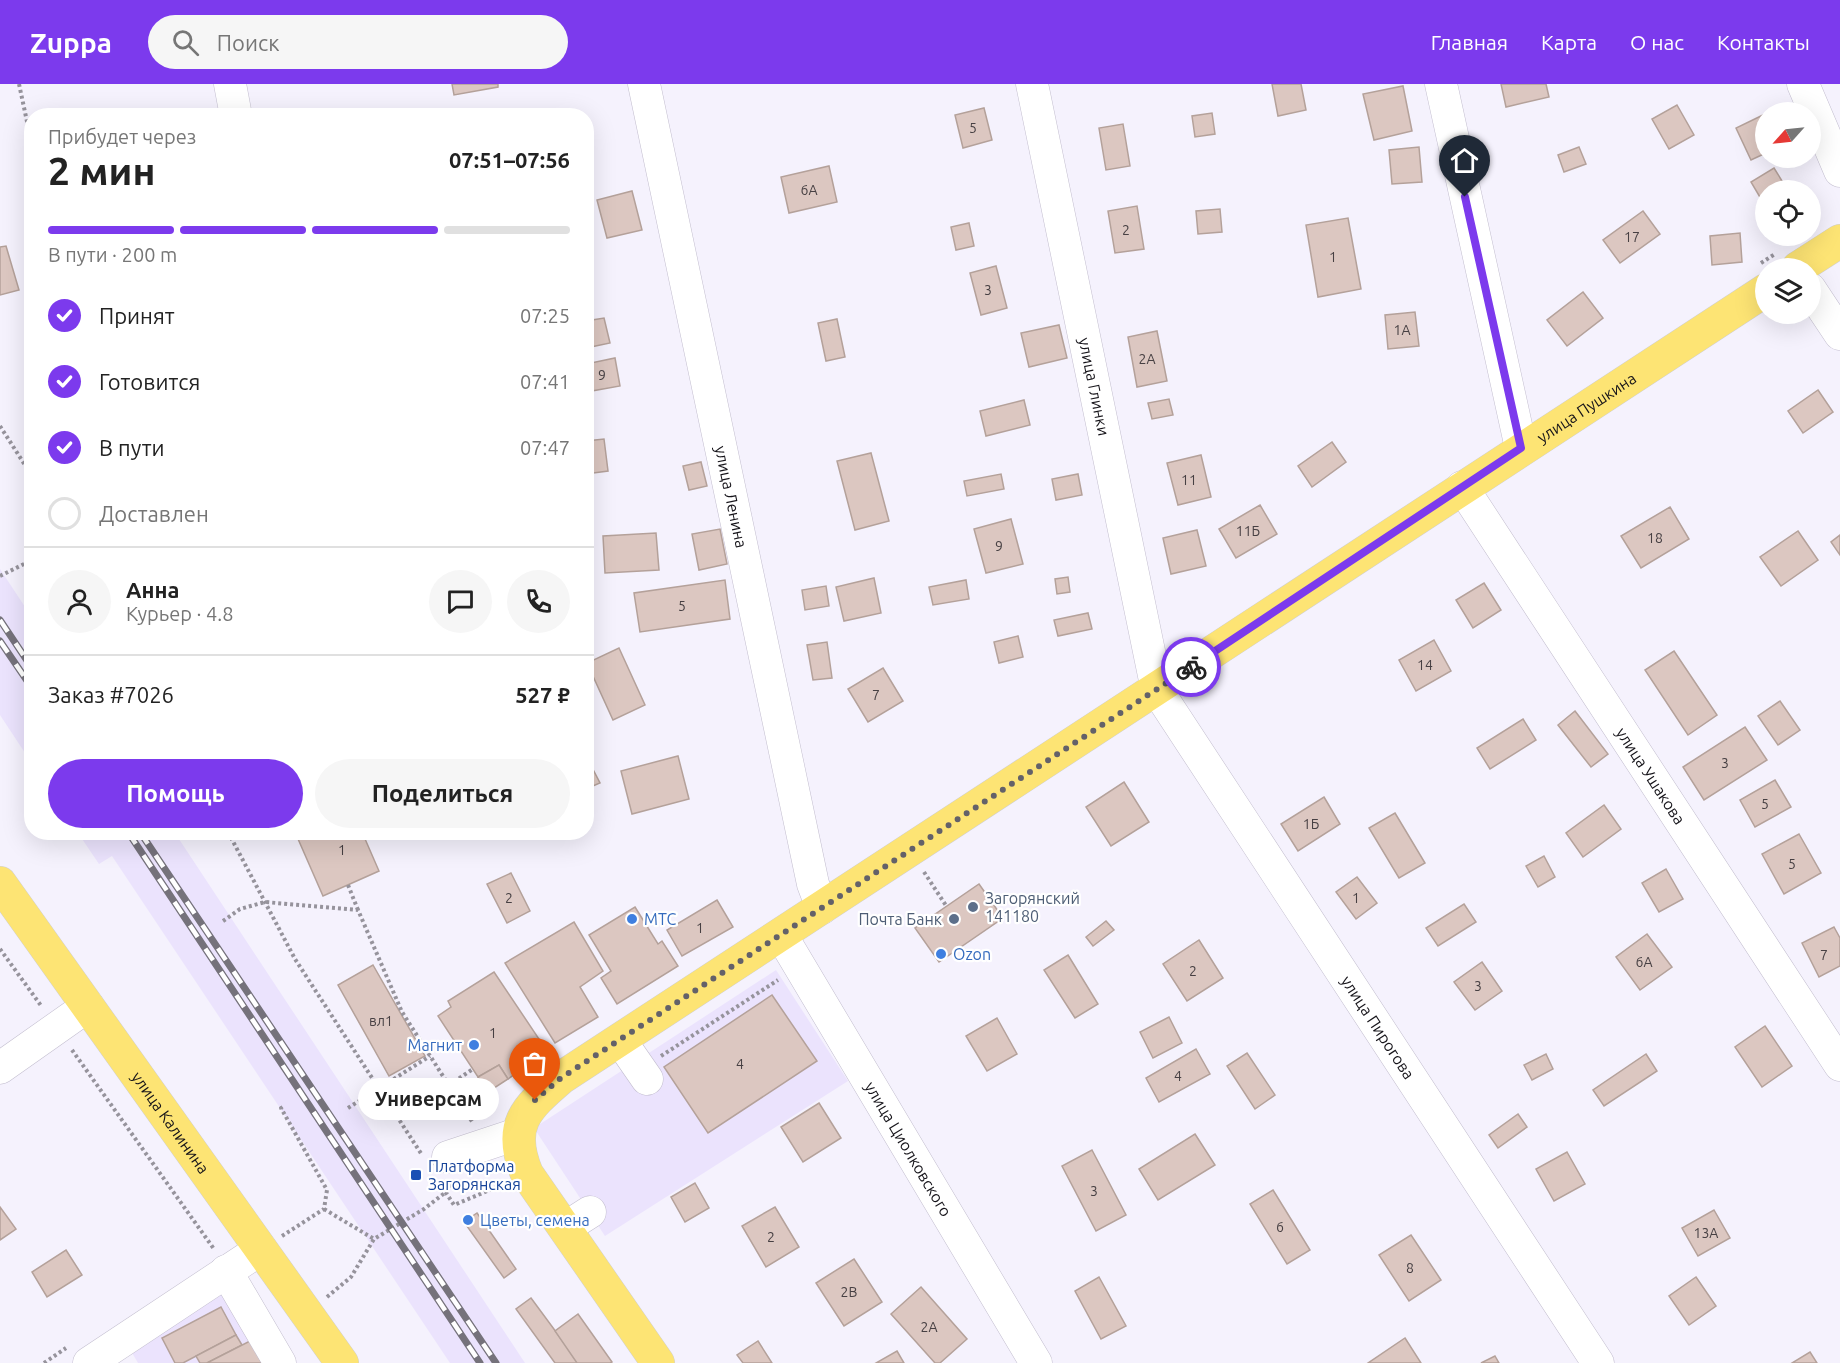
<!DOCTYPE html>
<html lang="ru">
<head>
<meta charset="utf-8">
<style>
  body { margin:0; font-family:Ubuntu,sans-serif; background:#f6f6f6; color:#222; height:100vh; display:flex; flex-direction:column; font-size:22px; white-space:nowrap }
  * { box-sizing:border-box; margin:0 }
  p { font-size:20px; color:#767676 }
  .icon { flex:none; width:33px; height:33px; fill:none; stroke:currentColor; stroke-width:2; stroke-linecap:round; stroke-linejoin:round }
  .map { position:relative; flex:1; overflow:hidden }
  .sheet { position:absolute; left:24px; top:24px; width:570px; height:732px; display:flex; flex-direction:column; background:#fff; border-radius:24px; box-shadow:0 6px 24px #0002 }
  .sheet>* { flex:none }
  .needle { width:39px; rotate:243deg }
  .tools { position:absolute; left:1755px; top:18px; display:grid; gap:12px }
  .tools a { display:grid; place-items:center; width:66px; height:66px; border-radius:50%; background:#fff; box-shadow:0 6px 24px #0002; font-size:30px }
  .pin { position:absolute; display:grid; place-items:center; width:51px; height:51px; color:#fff; margin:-62px -26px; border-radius:50% 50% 50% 0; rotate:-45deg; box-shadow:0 0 6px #0007 }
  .pin .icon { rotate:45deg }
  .courier { position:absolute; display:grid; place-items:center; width:60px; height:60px; margin:-30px; border:4px solid #7c3aed; border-radius:50%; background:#fff; color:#222; box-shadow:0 2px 8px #0007 }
  .bubble { position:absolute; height:42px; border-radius:21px; background:#fff; box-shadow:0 6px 24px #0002; font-size:20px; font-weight:700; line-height:42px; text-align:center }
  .overview em { font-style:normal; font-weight:700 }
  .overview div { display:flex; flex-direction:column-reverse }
  .overview { display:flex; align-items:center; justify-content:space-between; height:102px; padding:0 24px }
  h1 { font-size:39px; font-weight:700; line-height:45px }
  .bar { display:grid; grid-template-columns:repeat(4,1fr); gap:9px 6px; align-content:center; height:72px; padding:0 24px }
  .bar i { height:8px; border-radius:4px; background:#e0e0e0 }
  .bar .on { background:#7c3aed }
  .bar p { grid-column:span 4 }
  .line { display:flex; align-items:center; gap:15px; padding:0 24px; border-top:2px solid #e0e0e0 }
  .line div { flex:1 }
  .round { display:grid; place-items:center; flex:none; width:63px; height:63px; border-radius:32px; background:#f6f6f6 }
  ol { padding:0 24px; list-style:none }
  li { display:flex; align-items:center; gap:18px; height:66px }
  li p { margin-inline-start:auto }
  li .icon { padding:6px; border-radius:50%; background:#7c3aed; color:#fff; stroke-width:4 }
  li:last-child { color:#767676 }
  li i { width:33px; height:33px; border:3px solid #e0e0e0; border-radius:50% }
  .button { display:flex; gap:12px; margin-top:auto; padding:12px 24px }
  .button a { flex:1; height:69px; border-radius:36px; background:#7c3aed; color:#fff; font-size:24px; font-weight:700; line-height:69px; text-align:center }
  .button a+a { background:#f6f6f6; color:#222 }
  header { display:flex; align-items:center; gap:36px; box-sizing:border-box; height:84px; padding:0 30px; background:#7c3aed; color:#fff }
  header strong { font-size:28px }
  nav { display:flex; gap:33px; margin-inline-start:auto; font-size:21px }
  .search { width:420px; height:54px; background:#f6f6f6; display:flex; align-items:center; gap:15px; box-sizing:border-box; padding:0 21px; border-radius:33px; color:#767676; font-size:22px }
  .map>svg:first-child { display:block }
  .built { fill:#ebe3fd }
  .building { fill:#dcc7c1; stroke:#b4a19a; stroke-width:1.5 }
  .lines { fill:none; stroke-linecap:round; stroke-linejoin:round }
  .minor-casing { stroke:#c3becf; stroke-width:33 }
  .major-casing { stroke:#d0d0d1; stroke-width:34 }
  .path { stroke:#96939c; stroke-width:4; stroke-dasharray:3 3; stroke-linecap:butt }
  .minor { stroke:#fff; stroke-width:32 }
  .major { stroke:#fde474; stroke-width:33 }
  .rail-casing { stroke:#75727b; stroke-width:7 }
  .rail { stroke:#fff; stroke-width:4.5; stroke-dasharray:14; stroke-linecap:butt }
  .done { stroke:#636169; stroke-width:6; stroke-dasharray:0 10.8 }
  .route { stroke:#7c3aed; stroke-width:8 }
  .service-dot { fill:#5c6f8a; stroke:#fff; stroke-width:2 }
  .shop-dot { fill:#3f7fe0; stroke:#fff; stroke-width:2 }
  .transit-dot { fill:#1a4fb4; stroke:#fff; stroke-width:2 }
  .labels { text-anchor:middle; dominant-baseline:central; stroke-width:4.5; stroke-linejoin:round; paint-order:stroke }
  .number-label { font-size:14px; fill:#474043 }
  .street-label { font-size:16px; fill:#151319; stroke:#fff }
  .service-label { font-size:16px; fill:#4e5e75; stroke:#fff; text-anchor:start }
  .shop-label { font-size:16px; fill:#366cbe; stroke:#fff; text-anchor:start }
  .transit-label { font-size:16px; fill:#164399; stroke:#fff; text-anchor:start }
</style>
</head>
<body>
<header>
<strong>Zuppa</strong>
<div class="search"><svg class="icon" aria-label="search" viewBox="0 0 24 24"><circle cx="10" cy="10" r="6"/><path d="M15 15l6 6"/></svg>Поиск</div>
<nav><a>Главная</a><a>Карта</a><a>О нас</a><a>Контакты</a></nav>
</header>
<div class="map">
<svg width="1840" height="1279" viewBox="0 0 1840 1279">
  <rect width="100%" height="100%" fill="#f5f2fd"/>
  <!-- built -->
  <g class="built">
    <path d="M0,485L31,532V678L0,631Z"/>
    <path d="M78,749H175L525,1279H450L112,772L99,780Z"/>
    <path d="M776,886L848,997L605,1152L534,1044Z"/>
    <path d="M230,1204L273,1279H138L128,1262Z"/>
  </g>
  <!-- building -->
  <g class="building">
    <path d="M452,0H498V3L454,11Z"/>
    <path d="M1272,0H1301L1306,26L1278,32Z"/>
    <path d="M1501,0H1546L1549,13L1506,23Z"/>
    <path d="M1403,2L1412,47L1374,56L1363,10Z"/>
    <path d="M1677,21L1694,51L1669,65L1652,35Z"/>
    <path d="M984,24L992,56L963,64L955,31Z"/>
    <path d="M1212,29L1215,50L1195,53L1192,32Z"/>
    <path d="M1763,31L1766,69L1751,76L1736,44Z"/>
    <path d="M1123,40L1130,82L1106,86L1099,44Z"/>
    <path d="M1419,63L1422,98L1392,100L1389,66Z"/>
    <path d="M1579,63L1586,80L1564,88L1558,71Z"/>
    <path d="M829,82L837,118L789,129L781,93Z"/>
    <path d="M1774,84L1787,105L1766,106L1764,120L1751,98Z"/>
    <path d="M632,107L642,146L607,154L597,116Z"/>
    <path d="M1137,122L1144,165L1115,169L1108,127Z"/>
    <path d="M1220,125L1222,148L1198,150L1196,127Z"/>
    <path d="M1643,127L1660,150L1620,179L1603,156Z"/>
    <path d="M1348,134L1361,205L1318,213L1306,141Z"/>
    <path d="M969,139L974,162L956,166L951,143Z"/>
    <path d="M1740,149L1742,178L1712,181L1710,152Z"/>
    <path d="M6,162L19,206L0,211V163Z"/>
    <path d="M996,182L1007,224L981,231L970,189Z"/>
    <path d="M1583,208L1603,234L1567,262L1547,236Z"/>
    <path d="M1415,228L1419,262L1388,265L1385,231Z"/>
    <path d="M604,234L610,259L586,264V237Z"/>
    <path d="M837,235L845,273L826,277L818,239Z"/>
    <path d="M1059,241L1067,274L1029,283L1021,249Z"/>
    <path d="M1157,247L1167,297L1137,303L1128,253Z"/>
    <path d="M615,274L620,302L586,308V280Z"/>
    <path d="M1818,306L1833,328L1803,349L1788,327Z"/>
    <path d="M1169,315L1173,331L1152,335L1148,319Z"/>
    <path d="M1024,316L1030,341L986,352L980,327Z"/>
    <path d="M604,355L608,387L586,390V357Z"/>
    <path d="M1332,358L1346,378L1312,403L1298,382Z"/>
    <path d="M871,369L889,437L855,446L837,377Z"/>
    <path d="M1201,371L1211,413L1178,421L1167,379Z"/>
    <path d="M701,378L707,402L689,406L683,382Z"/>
    <path d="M1001,390L1004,405L967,412L964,397Z"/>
    <path d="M1078,390L1082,411L1056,416L1052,395Z"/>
    <path d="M1260,421L1277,450L1236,474L1219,445Z"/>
    <path d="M1670,423L1689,455L1641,484L1621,452Z"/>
    <path d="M1011,435L1023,480L986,489L974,445Z"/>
    <path d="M720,445L727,480L699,486L692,450Z"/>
    <path d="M1197,446L1206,482L1171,490L1163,454Z"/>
    <path d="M1798,447L1818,476L1781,502L1760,473Z"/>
    <path d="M656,449L659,486L605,489L603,452Z"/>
    <path d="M1840,451V471L1831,458Z"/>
    <path d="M1068,493L1070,508L1057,510L1055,495Z"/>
    <path d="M874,494L881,529L844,537L836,503Z"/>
    <path d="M725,496L730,535L640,548L634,509Z"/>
    <path d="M966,496L969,515L933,521L929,503Z"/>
    <path d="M1484,499L1501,526L1473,544L1456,516Z"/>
    <path d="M826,502L829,522L805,526L802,506Z"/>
    <path d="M1088,529L1092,545L1058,552L1054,536Z"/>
    <path d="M1018,552L1023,573L999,579L994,558Z"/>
    <path d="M1434,556L1451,587L1416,607L1399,576Z"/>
    <path d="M827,558L832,594L813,596L807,561Z"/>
    <path d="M619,564L645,621L613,636L587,579Z"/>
    <path d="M1674,567L1717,631L1688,651L1645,586Z"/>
    <path d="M883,584L903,617L868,638L848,605Z"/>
    <path d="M1780,617L1800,646L1778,661L1758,632Z"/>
    <path d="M1575,627L1608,670L1591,683L1558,641Z"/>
    <path d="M1523,635L1536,656L1490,685L1477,664Z"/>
    <path d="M1745,643L1767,676L1704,716L1683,683Z"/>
    <path d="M586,672L600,699L586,705Z"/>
    <path d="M678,672L689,715L632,730L621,687Z"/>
    <path d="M1775,696L1791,723L1755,743L1740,716Z"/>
    <path d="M1124,698L1149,738L1111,762L1086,723Z"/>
    <path d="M1324,713L1340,740L1298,767L1281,740Z"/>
    <path d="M1604,721L1621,745L1583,773L1566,749Z"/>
    <path d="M1395,729L1425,779L1399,794L1369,744Z"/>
    <path d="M295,748H362L379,787L323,812Z"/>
    <path d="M1799,750L1821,789L1784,810L1762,770Z"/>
    <path d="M1544,772L1555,793L1538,803L1526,782Z"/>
    <path d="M1666,785L1683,815L1659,828L1642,799Z"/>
    <path d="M511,789L530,827L507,839L487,800Z"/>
    <path d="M1357,793L1377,819L1356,835L1336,808Z"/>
    <path d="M979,800L1003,834L939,878L915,844Z"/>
    <path d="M717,816L733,843L682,872L667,846Z"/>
    <path d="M1464,820L1476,838L1438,862L1426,844Z"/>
    <path d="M635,823L658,860L662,857L678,882L617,920L601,894L611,887L589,851Z"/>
    <path d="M1106,837L1114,846L1093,862L1086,853Z"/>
    <path d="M574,838L603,887L580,903L598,933L555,959L505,879Z"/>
    <path d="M1834,843L1840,854V882L1819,893L1802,859Z"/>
    <path d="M1647,850L1672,883L1640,906L1616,873Z"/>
    <path d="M1199,856L1223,894L1187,917L1163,880Z"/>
    <path d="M1068,871L1098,920L1075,934L1044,886Z"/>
    <path d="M1482,878L1502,907L1475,926L1454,898Z"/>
    <path d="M373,881L425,972L389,992L338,901Z"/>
    <path d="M494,888L547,967L508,995L499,981L478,993L438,932L451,923L448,917Z"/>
    <path d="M772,911L817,977L708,1049L664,983Z"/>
    <path d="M1169,933L1182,959L1153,974L1140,948Z"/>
    <path d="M997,934L1017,970L987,987L966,952Z"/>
    <path d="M1765,942L1792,982L1762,1003L1735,963Z"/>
    <path d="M1196,965L1210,990L1159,1018L1146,994Z"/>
    <path d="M1247,969L1275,1011L1255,1025L1227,982Z"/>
    <path d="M1546,970L1553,985L1532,996L1524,981Z"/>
    <path d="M1646,970L1657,987L1604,1022L1593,1006Z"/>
    <path d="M499,981L508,995L488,1008L478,993Z"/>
    <path d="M819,1019L841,1054L803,1078L781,1043Z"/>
    <path d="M1518,1030L1527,1043L1498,1064L1489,1051Z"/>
    <path d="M1195,1050L1215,1081L1158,1116L1139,1085Z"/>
    <path d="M1092,1066L1126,1131L1096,1147L1062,1082Z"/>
    <path d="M1567,1068L1585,1100L1554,1117L1536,1085Z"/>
    <path d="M695,1099L709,1124L685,1138L671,1113Z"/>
    <path d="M1273,1106L1310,1166L1287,1180L1250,1120Z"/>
    <path d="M0,1123L16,1145L0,1156Z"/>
    <path d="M775,1123L799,1163L766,1183L742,1142Z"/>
    <path d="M1714,1126L1730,1154L1698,1172L1682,1144Z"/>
    <path d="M477,1129L516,1185L504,1194L464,1138Z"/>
    <path d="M1411,1151L1441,1196L1409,1217L1379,1171Z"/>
    <path d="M66,1166L82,1191L47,1213L32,1188Z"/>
    <path d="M854,1175L882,1218L844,1242L816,1199Z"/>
    <path d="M1099,1193L1126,1242L1101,1255L1075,1207Z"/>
    <path d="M1696,1193L1716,1222L1689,1241L1669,1212Z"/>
    <path d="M921,1203L967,1255L940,1279H935L891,1230Z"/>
    <path d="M531,1214L579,1279H555L516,1225Z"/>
    <path d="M221,1223L236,1251L183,1279H175L162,1254Z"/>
    <path d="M578,1230L612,1278L610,1279H577L555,1247Z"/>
    <path d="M236,1251L242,1261L207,1279H200L196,1272Z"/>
    <path d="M1405,1254L1421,1279H1368Z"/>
    <path d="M250,1257L262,1279H207Z"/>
    <path d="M758,1257L772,1279H743L737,1271Z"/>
    <path d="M897,1267L904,1279H876Z"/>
    <path d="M1810,1268L1817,1279H1792Z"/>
    <path d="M1495,1272L1499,1279H1481Z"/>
  </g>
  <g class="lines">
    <defs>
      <g id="minor">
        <path d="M230,0L236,32"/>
        <path id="s1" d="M644,0L813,800L822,824"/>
        <path id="s2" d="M1032,0L1157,606L1598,1279"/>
        <path d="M1441,0L1521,364"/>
        <path d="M1803,0L1840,87"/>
        <path d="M1810,205L1840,250"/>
        <path id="s3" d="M1462,403L1840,981"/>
        <path id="s4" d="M781,851L1036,1279"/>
        <path d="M620,956L647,995"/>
        <path d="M0,984L88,922"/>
        <path d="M448,1073L517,1050"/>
        <path d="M565,1144L590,1128"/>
        <path d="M226,1187L280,1279"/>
        <path d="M89,1279L261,1165"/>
      </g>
      <g id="major">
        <path d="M1798,184L1840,157"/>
        <path id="s5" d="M0,799L342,1279"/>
        <path id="s6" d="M658,1279L527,1090C507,1042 525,1025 561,994L1766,206"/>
      </g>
    </defs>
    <!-- minor casing -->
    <use href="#minor" class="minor-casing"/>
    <!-- major casing -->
    <use href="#major" class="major-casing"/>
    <!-- path -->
    <g class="path">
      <path d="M19,0L32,61"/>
      <path d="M1761,179L1775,170"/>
      <path d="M0,342L32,392"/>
      <path d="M0,492L32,476"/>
      <path d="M228,748L295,875L422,1071"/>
      <path d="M924,788L947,823"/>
      <path d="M348,801L358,826"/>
      <path d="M223,837L240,825L265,818L358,826L402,928L473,1039"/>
      <path d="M0,865L42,923"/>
      <path d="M72,966L214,1165"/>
      <path d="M661,972L778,896"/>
      <path d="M449,1001L473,985"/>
      <path d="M459,1016L483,1001"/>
      <path d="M348,1024L430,972"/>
      <path d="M439,1098L454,1121L504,1100"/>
      <path d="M324,1125L374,1155"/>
      <path d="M282,1152L324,1125L327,1106L281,1024L285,1022"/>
      <path d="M327,1213L351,1193L374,1155L424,1125L446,1108L452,1099"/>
      <path d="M44,1279L66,1264"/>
    </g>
    <!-- minor -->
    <use href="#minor" class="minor"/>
    <!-- major -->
    <use href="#major" class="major"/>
    <defs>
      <g id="rail">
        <path d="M0,536L32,584"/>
        <path d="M0,557L32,604"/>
        <path d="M128,748L480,1279"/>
        <path d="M140,748L496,1279"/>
      </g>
    </defs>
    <!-- rail casing -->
    <use href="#rail" class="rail-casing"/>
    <!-- rail -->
    <use href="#rail" class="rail"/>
  </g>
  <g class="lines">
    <!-- done -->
    <path class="done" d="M535,1016L561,994L1191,583"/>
    <!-- route -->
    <path class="route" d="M1191,583L1521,364L1465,113"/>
  </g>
  <!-- markers -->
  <g class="service-dot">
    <circle cx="973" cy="823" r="6"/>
    <circle cx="954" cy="835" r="6"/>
  </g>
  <g class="shop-dot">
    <circle cx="632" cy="835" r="6"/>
    <circle cx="941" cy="870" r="6"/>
    <circle cx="474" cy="961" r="6"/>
    <circle cx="468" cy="1136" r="6"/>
  </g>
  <rect class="transit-dot" x="410" y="1085" width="12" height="12" rx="3"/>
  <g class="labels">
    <!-- number labels -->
    <g class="number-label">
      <text x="973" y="44">5</text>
      <text x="809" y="106">6А</text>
      <text x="1126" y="146">2</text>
      <text x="1632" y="153">17</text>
      <text x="1333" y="173">1</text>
      <text x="988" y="206">3</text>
      <text x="1402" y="246">1А</text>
      <text x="1147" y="275">2А</text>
      <text x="602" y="291">9</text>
      <text x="1189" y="396">11</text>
      <text x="1248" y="447">11Б</text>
      <text x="1655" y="454">18</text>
      <text x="999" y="462">9</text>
      <text x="682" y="522">5</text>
      <text x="1425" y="581">14</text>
      <text x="876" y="611">7</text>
      <text x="1725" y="679">3</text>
      <text x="1765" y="720">5</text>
      <text x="1311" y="740">1Б</text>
      <text x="342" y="766">1</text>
      <text x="1792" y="780">5</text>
      <text x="509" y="814">2</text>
      <text x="1356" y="814">1</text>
      <text x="700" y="844">1</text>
      <text x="1824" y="871">7</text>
      <text x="1644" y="878">6А</text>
      <text x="1193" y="887">2</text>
      <text x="1478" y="902">3</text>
      <text x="381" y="937">вл1</text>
      <text x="493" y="949">1</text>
      <text x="740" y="980">4</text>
      <text x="1178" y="992">4</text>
      <text x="1094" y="1107">3</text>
      <text x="1280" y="1143">6</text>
      <text x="1706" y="1149">13А</text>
      <text x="771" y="1153">2</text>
      <text x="1410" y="1184">8</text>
      <text x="849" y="1208">2В</text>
      <text x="929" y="1243">2А</text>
    </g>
    <!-- street labels -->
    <g class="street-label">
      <text stroke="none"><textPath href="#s2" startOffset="309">улица Глинки</textPath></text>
      <text stroke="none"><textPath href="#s6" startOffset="1568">улица Пушкина</textPath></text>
      <text stroke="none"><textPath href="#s1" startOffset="422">улица Ленина</textPath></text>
      <text stroke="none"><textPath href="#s3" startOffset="345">улица Ушакова</textPath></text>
      <text stroke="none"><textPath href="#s2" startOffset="1022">улица Пирогова</textPath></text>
      <text stroke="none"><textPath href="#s5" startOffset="294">улица Калинина</textPath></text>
      <text stroke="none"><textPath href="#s4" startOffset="249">улица Циолковского</textPath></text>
    </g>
    <!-- service labels -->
    <g class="service-label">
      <text x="985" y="814">Загорянский<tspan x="985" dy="18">141180</tspan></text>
      <text x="942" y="835" text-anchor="end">Почта Банк</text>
    </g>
    <!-- shop labels -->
    <g class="shop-label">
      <text x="644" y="835">МТС</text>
      <text x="953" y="870">Ozon</text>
      <text x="462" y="961" text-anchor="end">Магнит</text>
      <text x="480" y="1136">Цветы, семена</text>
    </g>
    <!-- transit labels -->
    <g class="transit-label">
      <text x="428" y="1082">Платформа<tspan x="428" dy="18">Загорянская</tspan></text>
    </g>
  </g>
</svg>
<div class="tools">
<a><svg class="needle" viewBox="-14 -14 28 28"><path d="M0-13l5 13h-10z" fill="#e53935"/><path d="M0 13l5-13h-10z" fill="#767676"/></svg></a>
<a><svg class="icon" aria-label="locate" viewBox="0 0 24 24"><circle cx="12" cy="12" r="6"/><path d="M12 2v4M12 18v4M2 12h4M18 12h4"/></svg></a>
<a><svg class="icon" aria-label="layers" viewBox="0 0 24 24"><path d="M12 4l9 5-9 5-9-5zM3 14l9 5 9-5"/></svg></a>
</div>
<div class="pin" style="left:535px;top:1016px;background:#ea580c"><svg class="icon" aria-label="bag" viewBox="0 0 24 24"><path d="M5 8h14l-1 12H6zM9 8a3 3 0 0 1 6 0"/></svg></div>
<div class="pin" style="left:1465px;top:113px;background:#1f2937"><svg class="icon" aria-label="home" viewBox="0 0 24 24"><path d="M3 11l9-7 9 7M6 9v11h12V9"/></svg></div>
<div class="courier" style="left:1191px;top:583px"><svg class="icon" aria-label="bike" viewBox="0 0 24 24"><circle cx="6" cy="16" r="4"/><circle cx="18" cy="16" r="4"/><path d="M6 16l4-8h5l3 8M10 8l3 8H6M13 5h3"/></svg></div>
<div class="bubble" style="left:358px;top:994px;width:141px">Универсам</div>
<section class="sheet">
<div class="overview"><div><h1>2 мин</h1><p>Прибудет через</p></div><em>07:51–07:56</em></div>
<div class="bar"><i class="on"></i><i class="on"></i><i class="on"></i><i></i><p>В пути · 200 m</p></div>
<ol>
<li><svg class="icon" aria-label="check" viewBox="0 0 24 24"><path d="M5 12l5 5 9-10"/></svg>Принят<p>07:25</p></li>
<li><svg class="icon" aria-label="check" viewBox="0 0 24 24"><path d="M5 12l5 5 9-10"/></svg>Готовится<p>07:41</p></li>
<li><svg class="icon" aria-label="check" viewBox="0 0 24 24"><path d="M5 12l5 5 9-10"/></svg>В пути<p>07:47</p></li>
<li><i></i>Доставлен</li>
</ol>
<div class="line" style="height:108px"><a class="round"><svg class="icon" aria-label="person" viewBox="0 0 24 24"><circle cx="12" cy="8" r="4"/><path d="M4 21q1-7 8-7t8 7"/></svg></a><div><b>Анна</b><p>Курьер · 4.8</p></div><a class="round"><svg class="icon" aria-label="chat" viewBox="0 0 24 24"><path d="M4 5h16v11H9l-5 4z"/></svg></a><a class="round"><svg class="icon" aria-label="phone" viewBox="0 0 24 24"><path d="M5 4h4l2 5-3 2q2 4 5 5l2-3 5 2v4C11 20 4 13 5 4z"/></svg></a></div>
<div class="line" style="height:78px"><div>Заказ #7026</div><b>527 ₽</b></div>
<div class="button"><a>Помощь</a><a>Поделиться</a></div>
</section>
</div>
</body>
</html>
